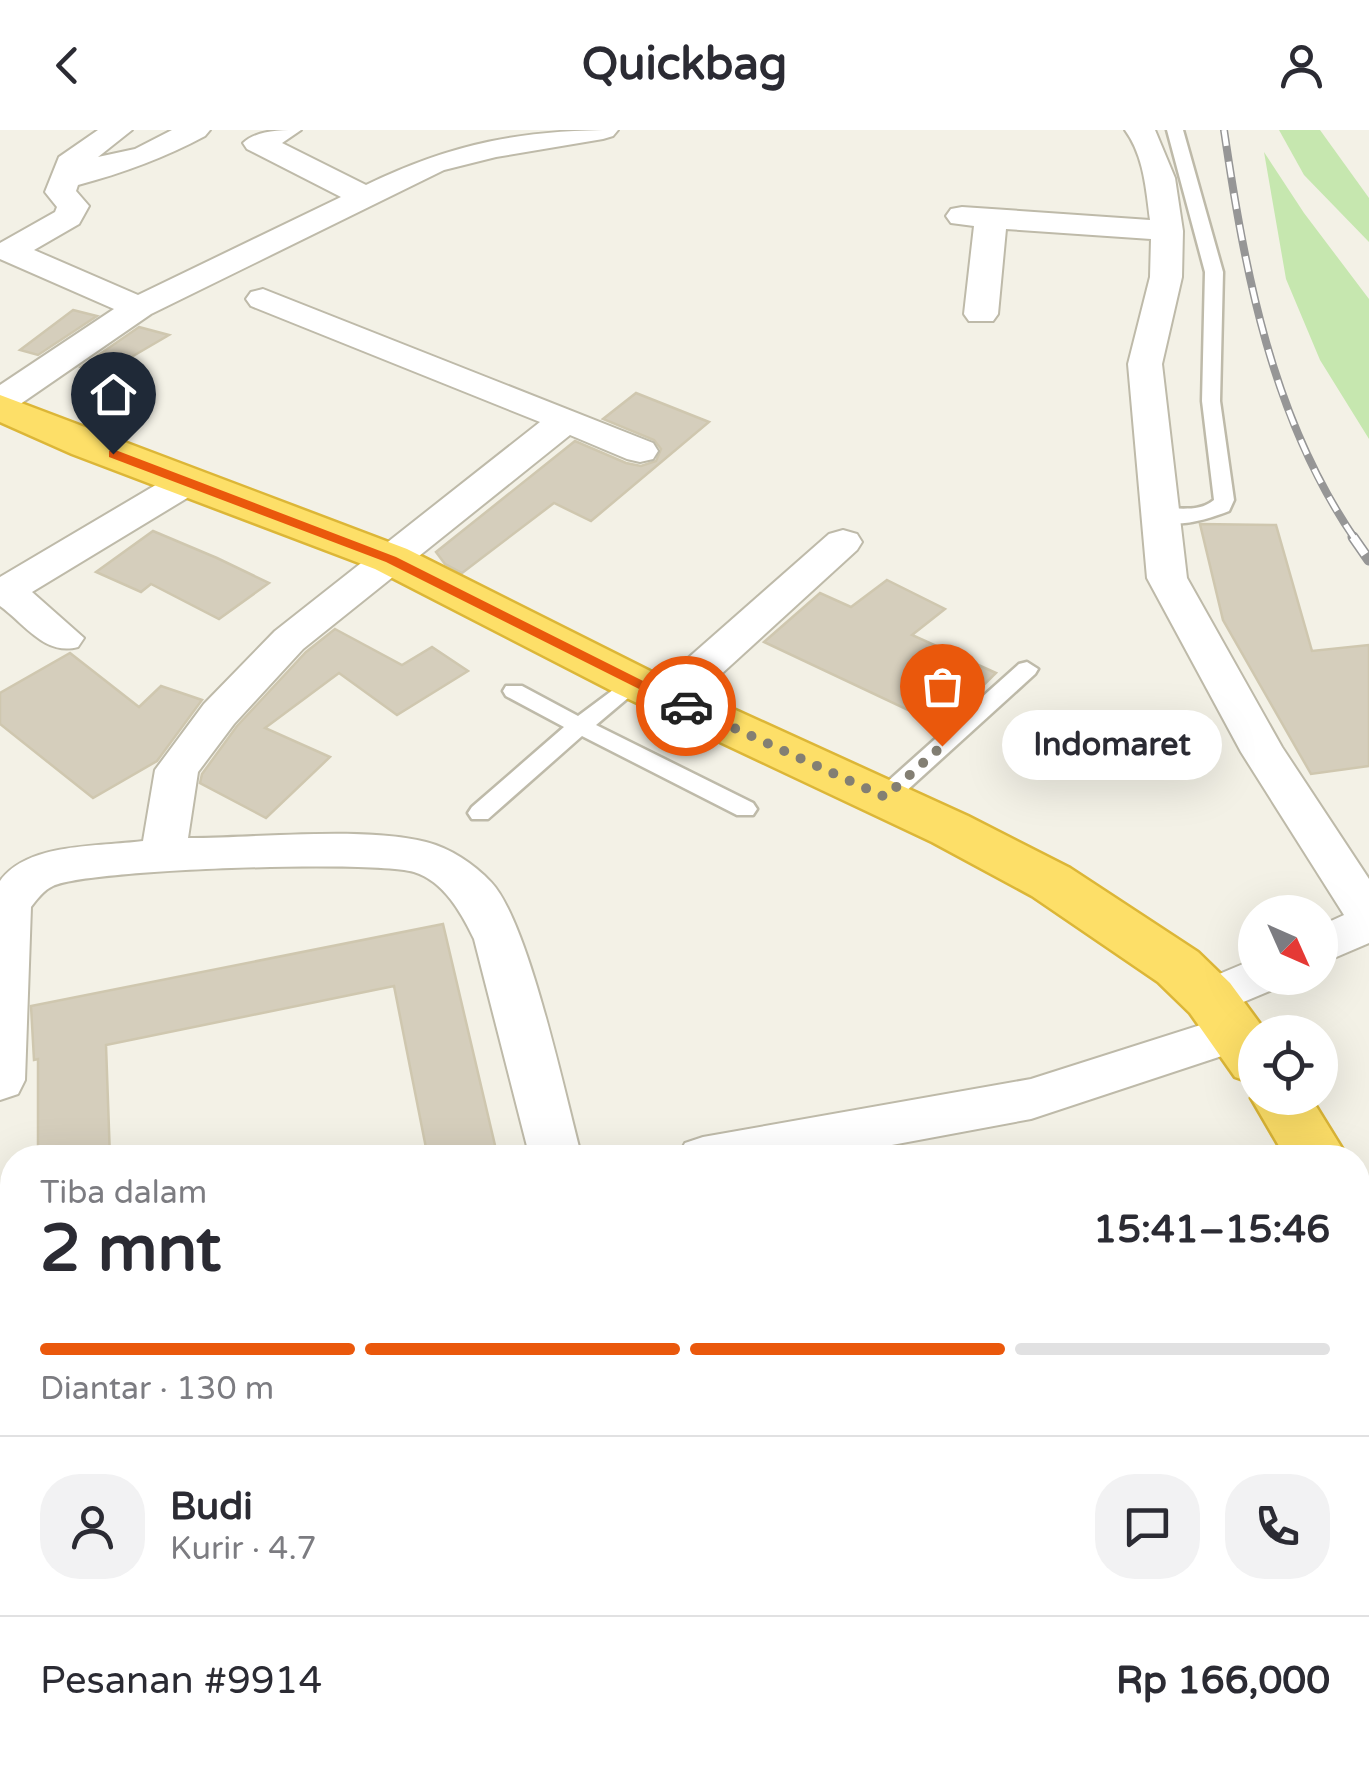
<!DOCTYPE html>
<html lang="id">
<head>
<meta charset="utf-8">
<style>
  body { margin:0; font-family:"Varela Round",sans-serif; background:#f2f2f3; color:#2b2b33; height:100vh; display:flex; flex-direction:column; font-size:38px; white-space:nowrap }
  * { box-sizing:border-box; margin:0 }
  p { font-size:32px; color:#7c7c81 }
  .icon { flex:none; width:55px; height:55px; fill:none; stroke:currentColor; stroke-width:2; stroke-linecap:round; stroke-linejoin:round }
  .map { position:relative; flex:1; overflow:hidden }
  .side { position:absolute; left:0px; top:1015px; width:1370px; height:620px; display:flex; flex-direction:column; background:#fff; border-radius:40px 40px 0 0; box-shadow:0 10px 40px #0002 }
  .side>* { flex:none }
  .needle { width:65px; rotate:135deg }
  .buttons { position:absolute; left:1238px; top:765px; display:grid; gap:20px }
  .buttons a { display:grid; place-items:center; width:100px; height:100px; border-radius:50%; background:#fff; box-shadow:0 10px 40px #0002; font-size:50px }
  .pin { position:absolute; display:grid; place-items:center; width:85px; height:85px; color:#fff; margin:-102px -42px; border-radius:50% 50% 50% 0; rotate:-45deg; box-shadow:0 0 10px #0007 }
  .pin .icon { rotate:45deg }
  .courier { position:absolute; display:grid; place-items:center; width:100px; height:100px; margin:-50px; border:8px solid #ea580c; border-radius:50%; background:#fff; color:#222; box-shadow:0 2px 12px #0007 }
  .bubble { position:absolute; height:70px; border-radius:35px; background:#fff; box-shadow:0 10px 40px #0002; font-size:32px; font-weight:700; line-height:70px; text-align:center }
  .summary em { font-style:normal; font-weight:700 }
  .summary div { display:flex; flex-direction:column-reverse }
  .summary { display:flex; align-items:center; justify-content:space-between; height:170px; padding:0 40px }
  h1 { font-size:65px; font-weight:700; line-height:75px }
  .bar { display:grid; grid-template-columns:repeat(4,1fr); gap:15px 10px; align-content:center; height:120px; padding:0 40px }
  .bar i { height:12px; border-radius:8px; background:#e1e1e2 }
  .bar .active { background:#ea580c }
  .bar p { grid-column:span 4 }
  .line { display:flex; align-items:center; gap:25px; padding:0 40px; border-top:2px solid #e1e1e2 }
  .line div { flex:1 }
  .round { display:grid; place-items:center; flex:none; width:105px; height:105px; border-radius:40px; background:#f2f2f3 }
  header { display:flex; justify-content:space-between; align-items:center; height:130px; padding:0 40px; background:#fff; font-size:45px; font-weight:700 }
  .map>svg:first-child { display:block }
  .green { fill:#c6e7af }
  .building { fill:#d5cebc; stroke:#cfc7af; stroke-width:2.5 }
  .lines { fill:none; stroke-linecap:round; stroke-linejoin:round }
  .lane-casing { stroke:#bebaa9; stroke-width:5 }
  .street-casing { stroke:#bebaa9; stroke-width:4 }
  .highway-casing { stroke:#dcb637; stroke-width:5 }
  .lane { fill:#fff; fill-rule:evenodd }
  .street { fill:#fff; fill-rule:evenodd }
  .highway { fill:#fddf68; fill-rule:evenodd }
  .rail-far1-casing { stroke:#969696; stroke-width:8 }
  .rail-casing { stroke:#969696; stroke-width:11 }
  .rail-far1 { stroke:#fff; stroke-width:5; stroke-dasharray:16; stroke-linecap:butt }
  .rail { stroke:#fff; stroke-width:8; stroke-dasharray:21; stroke-linecap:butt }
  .route { fill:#ea580c }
  .done { stroke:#837f73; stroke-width:10; stroke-dasharray:0 18 }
</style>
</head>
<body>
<header><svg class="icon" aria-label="back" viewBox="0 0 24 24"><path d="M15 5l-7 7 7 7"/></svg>Quickbag<svg class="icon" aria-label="person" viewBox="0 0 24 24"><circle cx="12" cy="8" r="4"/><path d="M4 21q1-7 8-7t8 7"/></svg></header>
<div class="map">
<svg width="1369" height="1635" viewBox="0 0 1369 1635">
  <rect width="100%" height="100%" fill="#f3f1e6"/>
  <!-- green -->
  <g class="green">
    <path d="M1279,0H1320L1369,68V112L1304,45Z"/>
    <path d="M1264,22L1304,83L1369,169V309L1320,230L1286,149Z"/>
  </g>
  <!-- building -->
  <g class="building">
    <path d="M73,180L97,186L38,225L20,220Z"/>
    <path d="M139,197L169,205L104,243L81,237Z"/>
    <path d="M636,263L709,292L591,391L554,373L462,443L445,434L436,422L575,311L626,333L641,336L656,331L661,319L654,310L603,289Z"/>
    <path d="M1200,394L1276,395L1312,521L1369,515V636L1311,644L1223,490Z"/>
    <path d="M153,401L217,428L269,453L219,489L151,454L141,462L96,442Z"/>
    <path d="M887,450L945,479L912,505L996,543L942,596L764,512L820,463L851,477Z"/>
    <path d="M335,499L402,535L432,517L468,541L397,585L339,543L265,598L330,627L266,688L200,653L202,644L237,596L306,522Z"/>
    <path d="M70,523L139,577L161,556L202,570L157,631L93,668L0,594V563Z"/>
    <path d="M443,794L498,1028H428L394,856L106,915L110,1028H38V929L34,930L31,876Z"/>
  </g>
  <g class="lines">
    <defs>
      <g id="lane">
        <path d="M1167,0H1183L1223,142L1220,271L1234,370L1229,381C1206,390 1168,402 1147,385C1166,371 1194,387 1214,370L1202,271L1205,142Z"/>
        <path d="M1027,532L1038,539L1035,544L893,673H877L873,667L877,661L1019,534Z"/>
        <path d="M633,545L641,547L644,552L641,557L596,595L753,673L757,679L753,685H737L582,606L488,689H472L468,683L472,677L564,597L506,566L503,561L506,556H522L578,586Z"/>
      </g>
      <g id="street">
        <path d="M98,0H132L98,27L135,19L172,0H210L205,6C164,28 123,43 78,55L76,61L89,76L79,94L34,120L138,165L341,67L247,19L243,13C257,0 280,0 301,0L282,13L366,55C453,13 521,0 618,0L613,6L603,9L496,27L444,40L151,184L13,279L0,282V255L114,179L0,129V113L55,82L57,77L45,62L59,27Z"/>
        <path d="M1125,0H1155L1175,48L1183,101L1182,147L1162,234L1187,448L1282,617L1369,749V813L1320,834V796L1344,785L1241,622L1147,448L1128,234L1150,147L1151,109L1006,99L998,184L993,191H969L964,184L974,96L951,93L946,86L951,79L962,77L1150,90C1146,59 1144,26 1125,0Z"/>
        <path d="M263,159L653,313L658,321L653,329L640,332L627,329L570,305L303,519L234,594L198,642L188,708C256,708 363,696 426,712C450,718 474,734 491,752C529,792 565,966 582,1028H530L474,809C462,784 444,751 414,742C373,730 89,739 53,756C44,760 37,769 31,777L25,950L18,964L0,970V751C28,712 99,717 143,711L155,640L204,574L275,501L540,292L251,176L246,169L251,162Z"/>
        <path d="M189,340L202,343L208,351L202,359L32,462L84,508L78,517C45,526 25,494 0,476V447L176,343Z"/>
        <path d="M843,400L857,404L862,412L857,420L684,578L669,582L654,578L648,568L654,558L829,404Z"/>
        <path d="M1255,829V848H1279L1272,860L1210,886L1193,881L1186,868L1193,855Z"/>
        <path d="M1235,884L1252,890L1259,902H1255L1252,916L1031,989L822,1028H677L685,1013L703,1007L1031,949Z"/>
        <path d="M0,1257L12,1262V1412L0,1407Z"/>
        <path d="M655,1622H721L724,1635H658Z"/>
      </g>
      <g id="highway">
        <path d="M0,265L407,419L650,541L968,686L1070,738L1198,822L1230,853L1266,902H1255V954L1235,947L1190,883L1158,852L1032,766L932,712L616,563L375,439L72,324L0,292Z"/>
        <path d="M1255,960V968H1311L1348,1028H1286L1251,968Z"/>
        <path d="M1358,1072L1369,1076V1146L1358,1142Z"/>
      </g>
    </defs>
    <!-- lane casing -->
    <use href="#lane" class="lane-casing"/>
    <!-- street casing -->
    <use href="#street" class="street-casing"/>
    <!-- highway casing -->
    <use href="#highway" class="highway-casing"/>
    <!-- lane -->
    <use href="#lane" class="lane"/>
    <!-- street -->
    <use href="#street" class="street"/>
    <!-- highway -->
    <use href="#highway" class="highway"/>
    <defs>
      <path id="rail-far1" d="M1224,0C1245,143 1272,288 1355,409"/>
      <path id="rail" d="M1353,407L1369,430"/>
    </defs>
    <!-- rail-far1 casing -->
    <use href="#rail-far1" class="rail-far1-casing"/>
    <!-- rail casing -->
    <use href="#rail" class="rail-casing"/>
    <!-- rail-far1 -->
    <use href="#rail-far1" class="rail-far1"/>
    <!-- rail -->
    <use href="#rail" class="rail"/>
  </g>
  <!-- route -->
  <path class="route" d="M109,321H118L396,427L693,576L681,580L386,432L109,327Z"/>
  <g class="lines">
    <!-- done -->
    <path class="done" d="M686,576L885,667L942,616"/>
  </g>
</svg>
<div class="buttons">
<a><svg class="needle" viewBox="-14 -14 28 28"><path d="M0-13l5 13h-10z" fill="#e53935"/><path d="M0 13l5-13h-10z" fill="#7c7c81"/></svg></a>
<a><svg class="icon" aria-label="locate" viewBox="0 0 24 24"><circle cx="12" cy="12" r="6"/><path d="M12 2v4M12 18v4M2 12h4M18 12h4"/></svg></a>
</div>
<div class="pin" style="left:942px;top:616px;background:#ea580c"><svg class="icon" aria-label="bag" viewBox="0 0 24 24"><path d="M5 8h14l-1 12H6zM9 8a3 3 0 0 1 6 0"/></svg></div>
<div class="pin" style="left:113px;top:324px;background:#1f2937"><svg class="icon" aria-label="home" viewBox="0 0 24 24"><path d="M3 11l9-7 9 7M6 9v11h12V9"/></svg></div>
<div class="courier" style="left:686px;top:576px"><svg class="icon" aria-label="car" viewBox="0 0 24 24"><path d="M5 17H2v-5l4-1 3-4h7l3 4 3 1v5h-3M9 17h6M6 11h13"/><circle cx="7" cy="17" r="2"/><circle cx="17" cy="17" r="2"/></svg></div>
<div class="bubble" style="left:1002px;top:580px;width:220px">Indomaret</div>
<section class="side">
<div class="summary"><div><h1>2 mnt</h1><p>Tiba dalam</p></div><em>15:41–15:46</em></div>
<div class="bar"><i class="active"></i><i class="active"></i><i class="active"></i><i></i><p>Diantar · 130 m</p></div>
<div class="line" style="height:180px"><a class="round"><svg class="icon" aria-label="person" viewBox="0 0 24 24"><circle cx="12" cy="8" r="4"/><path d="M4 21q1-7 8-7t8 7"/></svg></a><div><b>Budi</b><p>Kurir · 4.7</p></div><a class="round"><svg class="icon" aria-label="chat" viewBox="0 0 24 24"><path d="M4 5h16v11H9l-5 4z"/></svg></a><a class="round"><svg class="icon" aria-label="phone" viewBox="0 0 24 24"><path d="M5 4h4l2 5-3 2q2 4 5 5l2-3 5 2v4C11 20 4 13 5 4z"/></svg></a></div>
<div class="line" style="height:130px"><div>Pesanan #9914</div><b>Rp 166,000</b></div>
</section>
</div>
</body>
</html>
